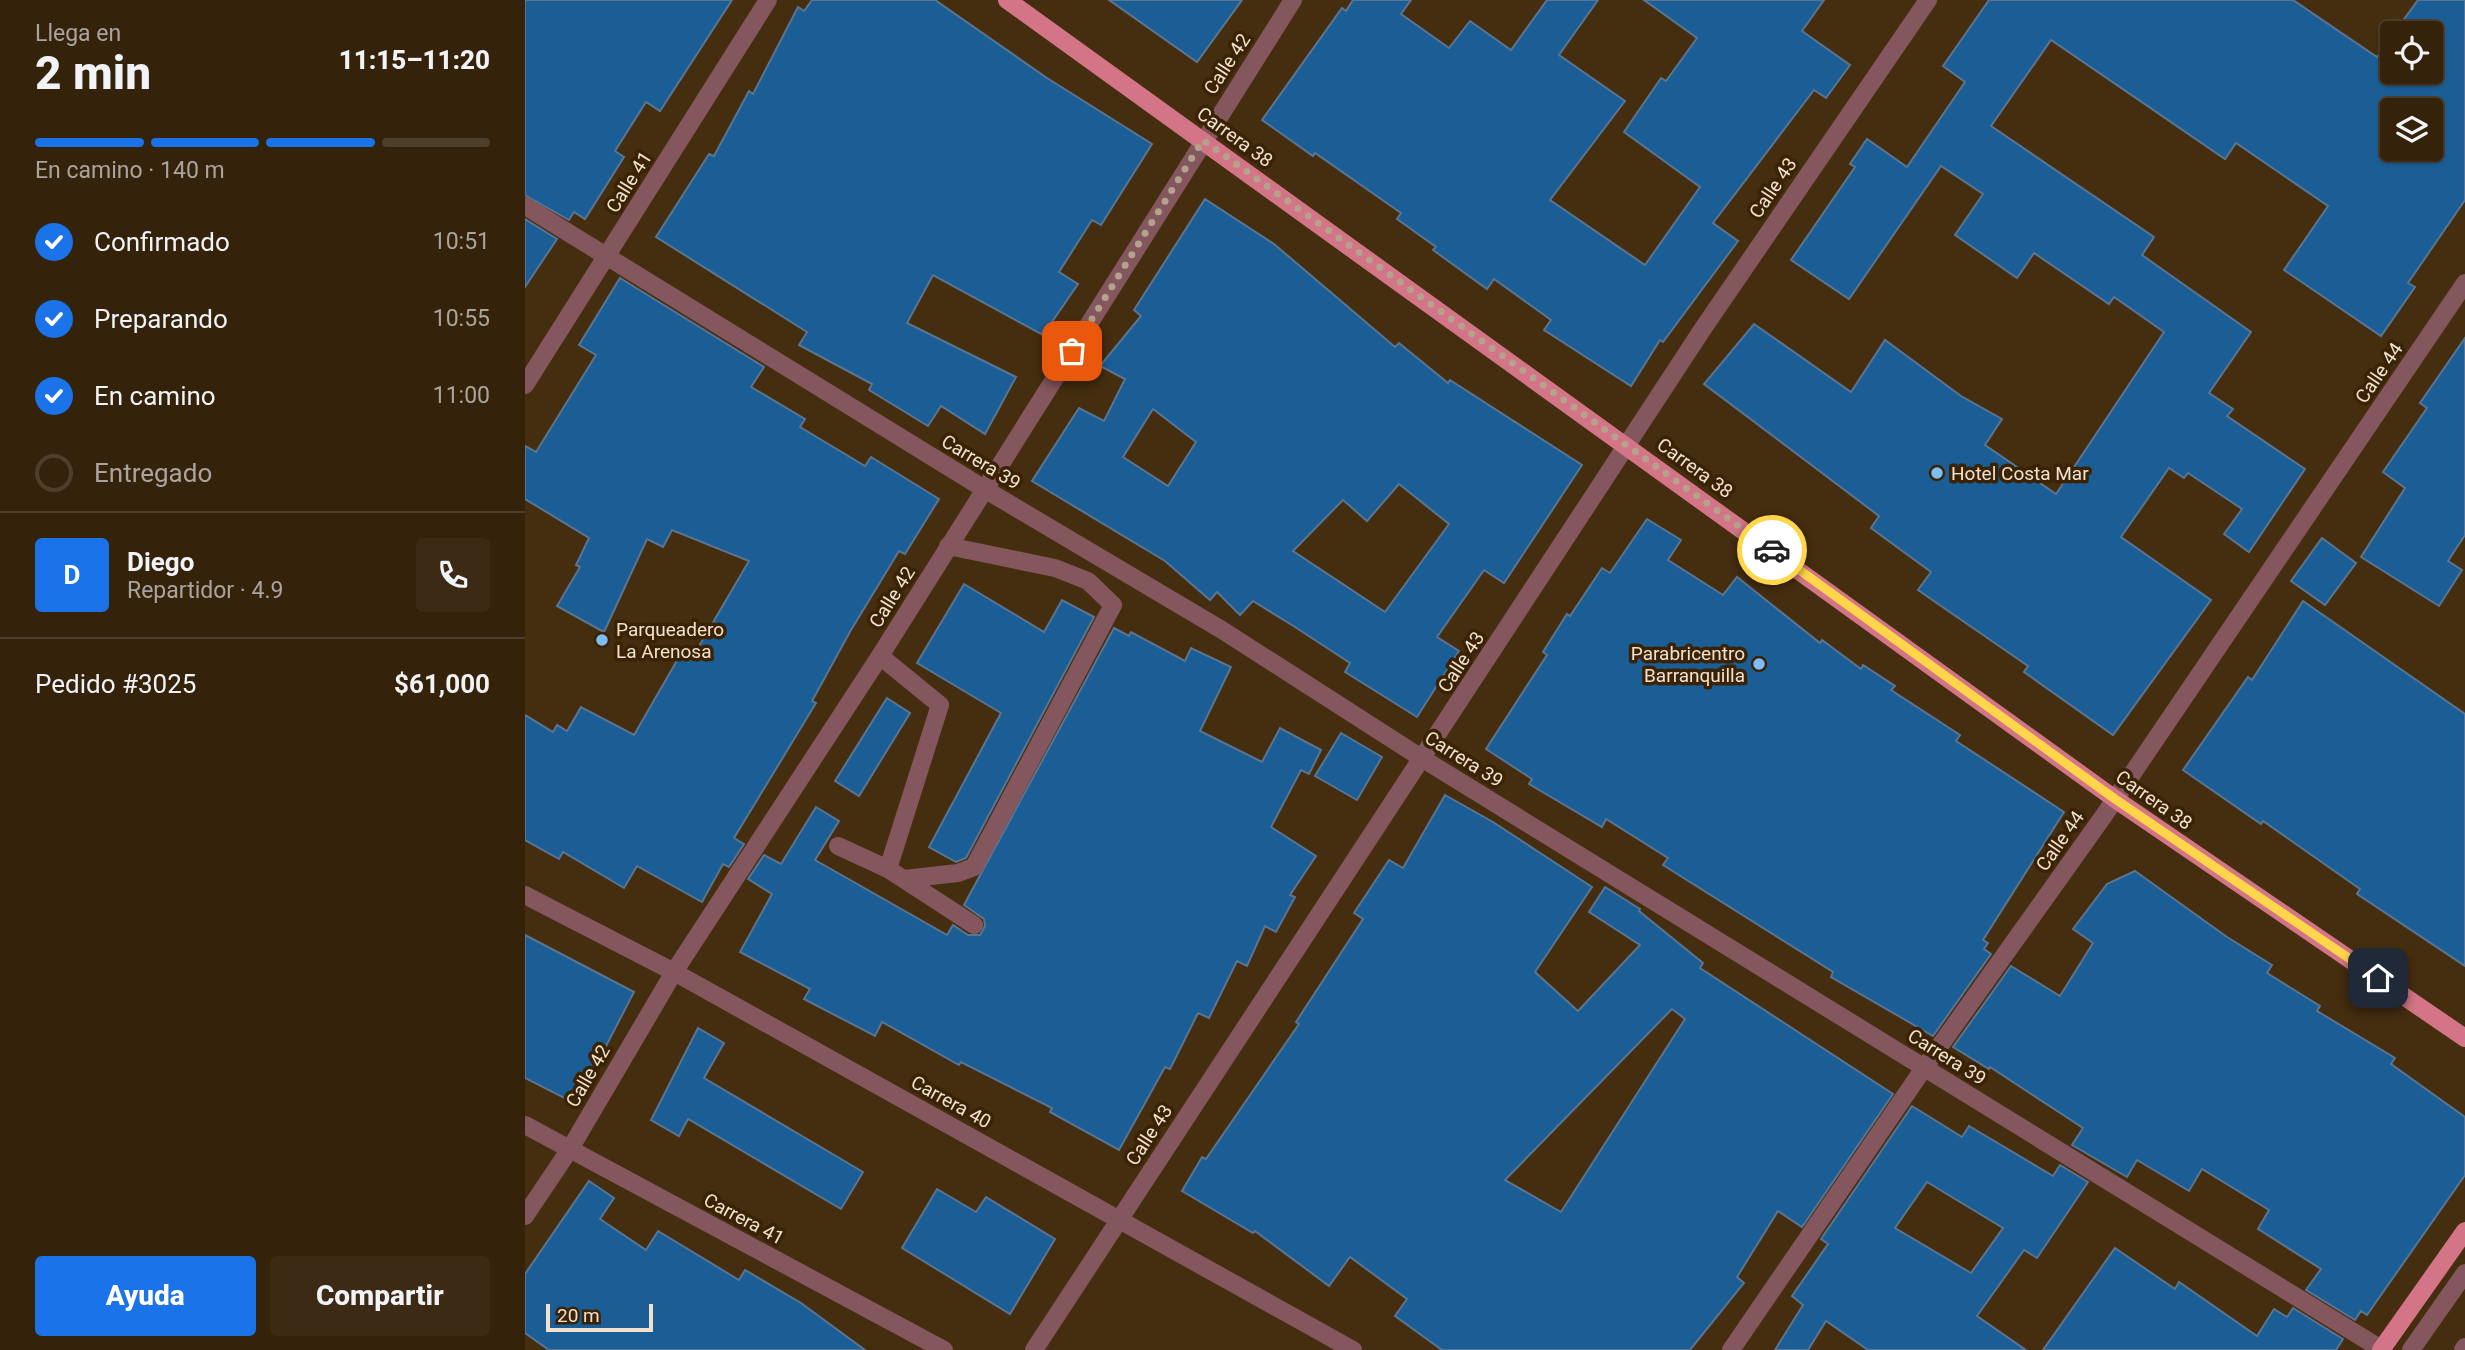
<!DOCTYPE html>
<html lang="es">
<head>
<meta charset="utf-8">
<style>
  body { margin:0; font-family:Roboto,sans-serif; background:#3c2a14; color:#f1f3f6; height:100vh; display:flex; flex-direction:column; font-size:26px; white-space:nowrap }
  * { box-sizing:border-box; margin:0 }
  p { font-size:23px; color:#a9a49d }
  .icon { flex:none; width:38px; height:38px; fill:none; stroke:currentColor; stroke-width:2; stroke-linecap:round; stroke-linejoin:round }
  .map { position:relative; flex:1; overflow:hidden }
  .sheet { display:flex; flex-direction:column; background:#34220b; width:525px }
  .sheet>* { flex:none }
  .fabs { position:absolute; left:1855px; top:21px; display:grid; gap:14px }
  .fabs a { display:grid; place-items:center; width:63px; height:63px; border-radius:7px; background:#34220b; box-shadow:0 2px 5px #0004,0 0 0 2px #4e3f2c; font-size:35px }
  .scale { position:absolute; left:21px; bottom:18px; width:107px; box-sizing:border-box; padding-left:7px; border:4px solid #f0e1d0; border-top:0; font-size:19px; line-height:24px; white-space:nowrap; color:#f0e1d0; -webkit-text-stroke:5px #3a2304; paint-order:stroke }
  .pin { position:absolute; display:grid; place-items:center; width:60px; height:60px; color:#fff; margin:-30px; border-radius:14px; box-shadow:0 4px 10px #0006 }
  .courier { position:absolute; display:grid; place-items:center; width:70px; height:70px; margin:-35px; border:5px solid #ffd54a; border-radius:50%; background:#fff; color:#222; box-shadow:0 2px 9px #0007 }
  .head em { font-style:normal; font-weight:800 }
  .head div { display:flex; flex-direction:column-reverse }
  .head { display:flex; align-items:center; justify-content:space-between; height:119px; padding:0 35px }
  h1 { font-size:46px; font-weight:800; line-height:52px }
  .bar { display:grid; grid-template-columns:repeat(4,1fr); gap:10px 7px; align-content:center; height:84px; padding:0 35px }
  .bar i { height:9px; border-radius:5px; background:#4e3f2c }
  .bar .selected { background:#1a73e8 }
  .bar p { grid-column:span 4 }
  .line { display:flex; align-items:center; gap:18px; padding:0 35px; border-top:2px solid #4e3f2c }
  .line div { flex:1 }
  .round { display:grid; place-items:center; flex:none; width:74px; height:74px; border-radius:7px; background:#3c2a14 }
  ol { padding:0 35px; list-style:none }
  li { display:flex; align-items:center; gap:21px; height:77px }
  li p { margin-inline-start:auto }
  li .icon { padding:7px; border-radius:50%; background:#1a73e8; color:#fff; stroke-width:4 }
  li:last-child { color:#a9a49d }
  li i { width:38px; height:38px; border:4px solid #4e3f2c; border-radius:50% }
  .button { display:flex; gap:14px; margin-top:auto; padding:14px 35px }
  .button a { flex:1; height:80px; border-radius:7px; background:#1a73e8; color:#fff; font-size:28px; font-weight:800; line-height:80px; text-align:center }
  .button a+a { background:#3c2a14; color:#f1f3f6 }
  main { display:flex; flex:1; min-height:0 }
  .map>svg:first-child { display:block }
  .building { fill:#1b5d95; stroke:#597592; stroke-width:2; fill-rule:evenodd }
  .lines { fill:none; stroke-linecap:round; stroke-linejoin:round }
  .minor { stroke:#84565d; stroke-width:18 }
  .major { stroke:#d37587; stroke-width:18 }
  .done { stroke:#b4a28c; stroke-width:7; stroke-dasharray:0 12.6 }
  .route { stroke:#ffd54a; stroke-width:9 }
  .poi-dot { fill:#7fbdf9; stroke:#3a2304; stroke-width:2.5 }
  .labels { text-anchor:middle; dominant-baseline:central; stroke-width:7; stroke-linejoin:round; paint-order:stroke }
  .street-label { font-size:19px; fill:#f0e1d0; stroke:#3a2304 }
  .poi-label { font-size:19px; fill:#f0e1d0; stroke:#3a2304; text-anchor:start }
</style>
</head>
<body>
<main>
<section class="sheet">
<div class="head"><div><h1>2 min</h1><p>Llega en</p></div><em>11:15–11:20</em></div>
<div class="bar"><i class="selected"></i><i class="selected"></i><i class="selected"></i><i></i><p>En camino · 140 m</p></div>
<ol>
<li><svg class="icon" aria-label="check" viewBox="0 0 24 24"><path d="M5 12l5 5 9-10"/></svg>Confirmado<p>10:51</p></li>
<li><svg class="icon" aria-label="check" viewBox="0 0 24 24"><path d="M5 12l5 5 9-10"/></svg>Preparando<p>10:55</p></li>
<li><svg class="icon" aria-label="check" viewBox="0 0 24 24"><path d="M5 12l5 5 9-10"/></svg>En camino<p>11:00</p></li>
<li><i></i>Entregado</li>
</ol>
<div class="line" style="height:126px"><b class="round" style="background:#1a73e8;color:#fff">D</b><div><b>Diego</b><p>Repartidor · 4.9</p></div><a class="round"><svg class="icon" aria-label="phone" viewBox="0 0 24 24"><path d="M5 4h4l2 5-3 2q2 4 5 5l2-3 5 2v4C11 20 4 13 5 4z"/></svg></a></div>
<div class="line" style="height:91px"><div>Pedido #3025</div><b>$61,000</b></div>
<div class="button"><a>Ayuda</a><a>Compartir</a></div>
</section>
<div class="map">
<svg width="1940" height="1350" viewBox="0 0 1940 1350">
  <rect width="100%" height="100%" fill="#452d0f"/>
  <!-- building -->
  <g class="building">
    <path d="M0,0H207L135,111L121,102L90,151L99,157L60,219L49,212L44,220L0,195Z"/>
    <path d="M287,0H410L522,78L627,144L576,225L567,220L534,272L553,284L518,335L408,275L382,323L491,377L460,434L416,406L403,426L344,390L347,384L274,345L282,332L131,237L184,154L189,156L224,91L228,94L273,7L279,11Z"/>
    <path d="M584,0H717L672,62Z"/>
    <path d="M828,0H886L876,14L924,48L945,21L986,50L1022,0H1073L1034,55L1100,101L1025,200L1120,265L1175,187L1099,132L1136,78L1141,81L1172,38L1119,0H1299L1277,31L1325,65L1301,98L1289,90L1188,223L1213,241L1138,342L1135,340L1106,386L1019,330L1026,320L969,279L962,289L908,250L911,247L872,219L876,213L790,153L788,156L737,120L817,8L821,11Z"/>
    <path d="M1464,0H1768L1852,57L1867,36V72H1906V33H1869L1893,0H1940V200L1883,283L1890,287L1856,336L1759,270L1803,206L1711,143L1700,159L1526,40L1466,126L1629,237L1617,255L1726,332L1684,393L1708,409L1702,416L1780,469L1724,552L1699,534L1717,509L1663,473L1659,478L1644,468L1596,537L1686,600L1588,735L1499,672L1503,666L1393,590L1406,572L1346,528L1354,516L1179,384L1229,324L1326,392L1360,340L1436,396L1477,419L1460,445L1531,494L1639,332L1589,297L1584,304L1509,253L1492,278L1430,235L1458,194L1416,166L1324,299L1266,260L1330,167L1325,164L1342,139L1382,167L1440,82L1418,66ZM1867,110H1906V149H1867Z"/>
    <path d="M680,199L749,244L870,347L874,343L923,383L925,380L1057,465L979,583L959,570L912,637L934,651L892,717L820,672L825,663L770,627L728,601L715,615L692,592L685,600L640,561L507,481L554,408L579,421L600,379L575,366L616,316L609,310ZM628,409L671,442L643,486L598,457ZM874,484L924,524L860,612L768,551L818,500L842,521Z"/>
    <path d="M0,219L32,239L0,287Z"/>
    <path d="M95,278L239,367L226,387L280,419L275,427L340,466L346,457L414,499L380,554L374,551L326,630L287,701L291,703L209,838L219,844L204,867L198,864L177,902L112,866L99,888L38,852L34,859L0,840V715L28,732L32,725L42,731L56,707L109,735L157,652L167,658L224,561L147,530L138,547L122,539L79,632L32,606L55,567L51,565L64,538L0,499V446L11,452L71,355L54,345Z"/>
    <path d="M1940,338V535L1923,561L1937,570L1914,606L1836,557L1880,488L1858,472L1902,408L1895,403Z"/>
    <path d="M1122,519L1156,540L1143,560L1198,595L1212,577L1295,643L1297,640L1336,669L1338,665L1370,686L1366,690L1435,735L1431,741L1539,812L1458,940L1463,943L1459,949L1466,954L1408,1036L1306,977L1308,972L1138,865L1143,858L1081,819L1077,827L1004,784L1007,779L961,749L1022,655L1018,652L1042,614L1045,616L1077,568L1085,573Z"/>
    <path d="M1797,538L1831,563L1800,605L1766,581Z"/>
    <path d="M439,584L519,632L537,600L569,617L441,858L431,862L404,847L476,713L392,663Z"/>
    <path d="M1778,601L1940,714V966L1832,894L1835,889L1738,821L1736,824L1658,770L1723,677L1727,680Z"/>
    <path d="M589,628L604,636L606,632L660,661L666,648L706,667L675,731L737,762L755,728L796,750L784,774L776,770L746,827L791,856L765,895L770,897L751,932L740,926L722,966L712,961L684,1018L673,1013L645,1069L640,1067L594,1150L525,1112L527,1108L436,1062L434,1065L357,1022L350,1036L279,999L285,989L215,952L247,894L223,879L239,855L256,864L291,807L314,821L290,860L422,935L428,925L443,935H455L460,926L459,919L439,905Z"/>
    <path d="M362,698L385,713L334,796L310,781Z"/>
    <path d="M816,733L857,757L832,800L790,776Z"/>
    <path d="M920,795L968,822L1067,887L1010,972L1053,1011L1115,945L1064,912L1080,887L1115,909L1114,911L1178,963L1175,968L1368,1094L1277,1227L1253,1211L1212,1277L1219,1283L1165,1350H917L870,1316L882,1299L825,1257L804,1286L730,1231L728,1233L657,1191L677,1157L681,1159L774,1024L771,1022L838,919L829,913L864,860L878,868ZM1147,1009L1160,1019L1036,1212L980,1180Z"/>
    <path d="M1610,871L1702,937L1747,965L1742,973L1795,1006L1792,1011L1870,1058L1866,1064L1940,1117V1175L1842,1315L1836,1311L1830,1320L1781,1290L1796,1269L1733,1229L1744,1210L1677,1169L1664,1191L1612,1160L1602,1177L1547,1145L1558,1128L1465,1067L1464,1069L1428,1047L1486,966L1535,996L1568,943L1548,929L1582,884Z"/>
    <path d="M0,935L109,992L51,1104L0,1078Z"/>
    <path d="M173,1028L199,1043L179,1078L338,1172L316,1209L163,1119L154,1136L126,1120Z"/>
    <path d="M1387,1106L1437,1137L1444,1126L1528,1176L1535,1165L1563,1182L1512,1258L1499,1250L1452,1316L1501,1350H1343L1301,1321L1283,1350H1250L1278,1305L1267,1296L1303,1244L1296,1239ZM1402,1182L1478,1228L1446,1273L1370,1228Z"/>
    <path d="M64,1181L89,1198L75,1219L121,1250L133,1231L214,1280L220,1270L276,1303L340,1350H24L0,1333V1274Z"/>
    <path d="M412,1189L451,1212L461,1197L530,1239L485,1314L377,1248Z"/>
    <path d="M1590,1248L1650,1289L1654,1282L1732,1336L1749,1309L1762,1317L1768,1308L1818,1339L1811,1350H1518Z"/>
  </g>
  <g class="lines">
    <!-- minor -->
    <g class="minor">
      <path d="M0,206L461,490L697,630L898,759L1856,1349"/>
      <path d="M0,385L243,0"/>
      <path d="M355,656L415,705L363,869L449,925"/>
      <path d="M313,846L363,869"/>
      <path d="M379,879L433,873L449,867L588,605L563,581L530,568L423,546"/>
      <path d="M0,895L149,972L828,1350"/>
      <path d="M0,1125L419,1350"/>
      <path d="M0,1216L45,1149L149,972L355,656L768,0"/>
      <path d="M509,1350L1177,330L1403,0"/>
      <path d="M1206,1350L1399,1068L1580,814L1940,283"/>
      <path d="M1886,1350L1940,1273"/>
      <path d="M1938,1350L1940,1347"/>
    </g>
    <!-- major -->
    <g class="major">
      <path d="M482,0L1590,799L1940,1038"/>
      <path d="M1856,1350L1940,1231"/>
    </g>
  </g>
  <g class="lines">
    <!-- done -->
    <path class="done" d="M547,351L678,140L1247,550"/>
    <!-- route -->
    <path class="route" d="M1247,550L1590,799L1853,978"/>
  </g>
  <!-- markers -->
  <g class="poi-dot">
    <circle cx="1412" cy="473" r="7"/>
    <circle cx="77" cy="640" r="7"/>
    <circle cx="1234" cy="664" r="7"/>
  </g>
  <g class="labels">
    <!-- street labels -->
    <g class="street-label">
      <text transform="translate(702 64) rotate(-57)">Calle 42</text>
      <text transform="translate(710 137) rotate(36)">Carrera 38</text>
      <text transform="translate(104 182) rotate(-58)">Calle 41</text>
      <text transform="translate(1248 188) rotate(-56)">Calle 43</text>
      <text transform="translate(1854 373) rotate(-56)">Calle 44</text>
      <text transform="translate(456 462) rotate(31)">Carrera 39</text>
      <text transform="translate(1170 468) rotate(36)">Carrera 38</text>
      <text transform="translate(367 597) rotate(-58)">Calle 42</text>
      <text transform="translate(936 662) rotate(-57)">Calle 43</text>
      <text transform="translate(939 759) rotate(32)">Carrera 39</text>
      <text transform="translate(1629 800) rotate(35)">Carrera 38</text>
      <text transform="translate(1535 841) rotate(-55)">Calle 44</text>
      <text transform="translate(1422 1057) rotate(32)">Carrera 39</text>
      <text transform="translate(63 1076) rotate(-60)">Calle 42</text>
      <text transform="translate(426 1102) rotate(29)">Carrera 40</text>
      <text transform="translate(624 1135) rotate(-57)">Calle 43</text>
      <text transform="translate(219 1219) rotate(28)">Carrera 41</text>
    </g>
    <!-- poi labels -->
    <g class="poi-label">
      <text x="1426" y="473">Hotel Costa Mar</text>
      <text x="91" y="629">Parqueadero<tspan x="91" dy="22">La Arenosa</tspan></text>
      <text x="1220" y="653" text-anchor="end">Parabricentro<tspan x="1220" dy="22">Barranquilla</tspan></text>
    </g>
  </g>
</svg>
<div class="fabs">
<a><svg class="icon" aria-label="locate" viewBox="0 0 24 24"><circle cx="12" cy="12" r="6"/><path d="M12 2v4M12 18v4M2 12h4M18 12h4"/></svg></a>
<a><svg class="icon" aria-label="layers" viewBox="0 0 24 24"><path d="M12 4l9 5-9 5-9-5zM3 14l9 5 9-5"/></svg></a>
</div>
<div class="scale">20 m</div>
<div class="pin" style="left:547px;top:351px;background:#ea580c"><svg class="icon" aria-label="bag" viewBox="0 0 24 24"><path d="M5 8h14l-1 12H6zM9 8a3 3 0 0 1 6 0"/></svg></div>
<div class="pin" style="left:1853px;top:978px;background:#1f2937"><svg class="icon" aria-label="home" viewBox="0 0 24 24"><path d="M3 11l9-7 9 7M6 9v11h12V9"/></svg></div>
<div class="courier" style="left:1247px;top:550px"><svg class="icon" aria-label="car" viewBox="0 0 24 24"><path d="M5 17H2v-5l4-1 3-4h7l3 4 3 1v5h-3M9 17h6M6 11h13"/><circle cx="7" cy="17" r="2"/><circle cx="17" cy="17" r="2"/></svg></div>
</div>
</main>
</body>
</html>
